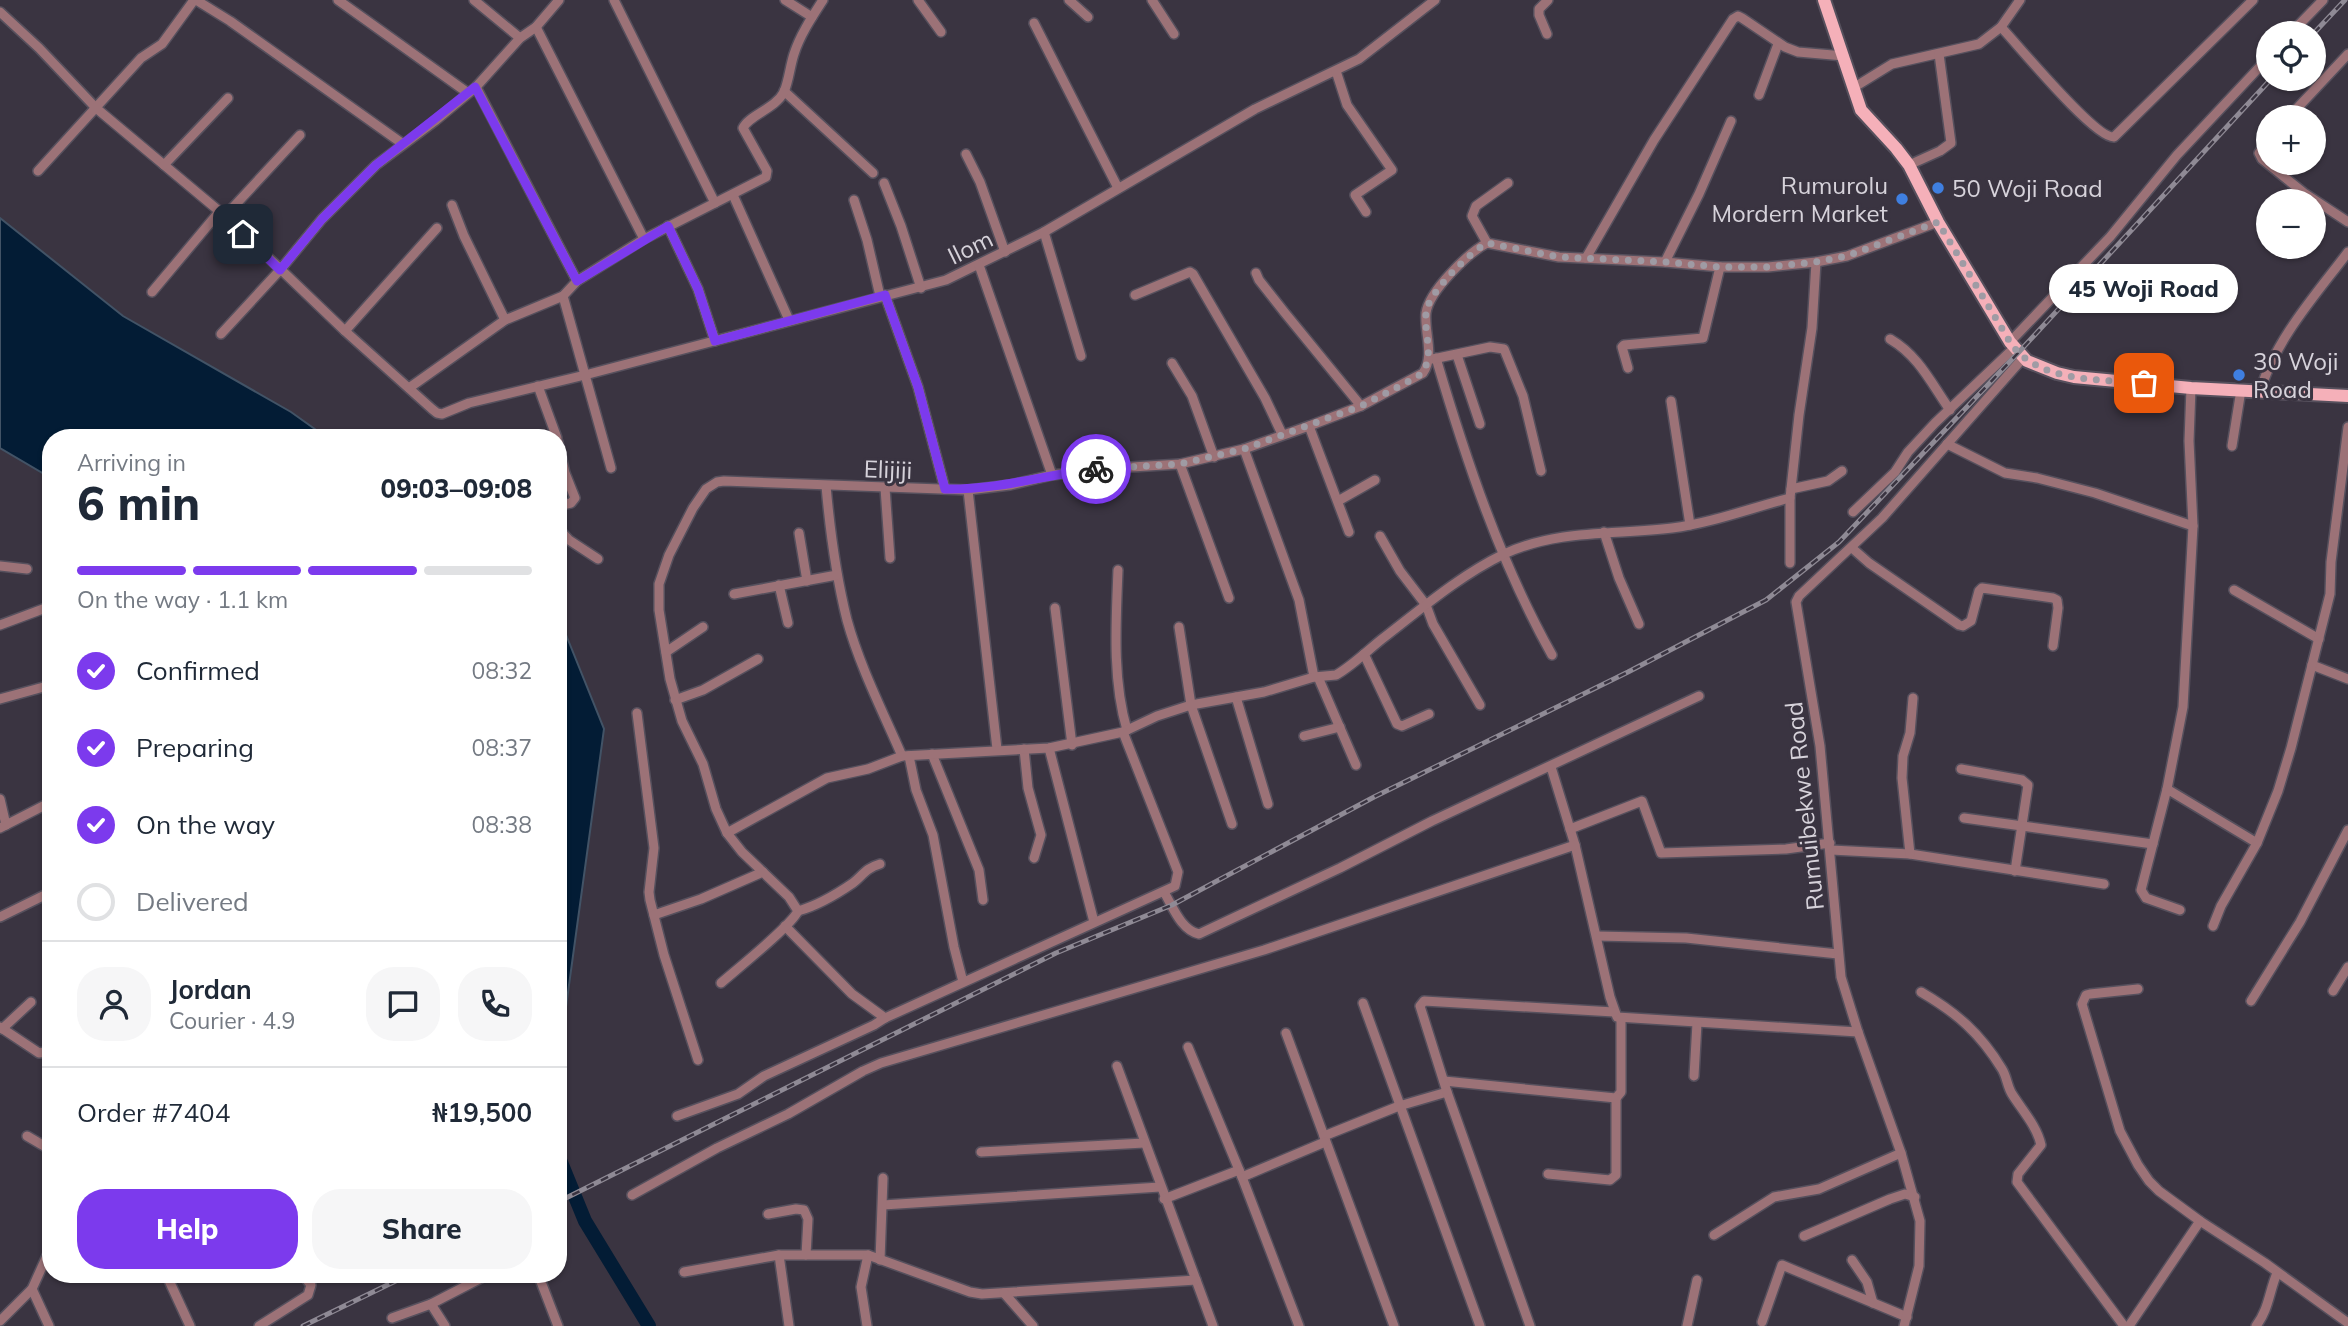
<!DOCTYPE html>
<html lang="en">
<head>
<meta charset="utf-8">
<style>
  body { margin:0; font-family:Mulish,sans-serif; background:#f6f6f7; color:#1f2937; height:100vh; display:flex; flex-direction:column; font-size:26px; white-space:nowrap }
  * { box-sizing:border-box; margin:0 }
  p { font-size:23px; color:#747a83 }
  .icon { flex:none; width:38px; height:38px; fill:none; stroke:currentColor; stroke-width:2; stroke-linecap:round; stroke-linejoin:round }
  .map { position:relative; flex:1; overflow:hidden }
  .drawer { position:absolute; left:42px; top:429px; width:525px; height:854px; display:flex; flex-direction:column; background:#fff; border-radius:28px; box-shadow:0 2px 5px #0004 }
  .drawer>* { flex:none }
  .buttons { position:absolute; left:2256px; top:21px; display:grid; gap:14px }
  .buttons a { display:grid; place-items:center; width:70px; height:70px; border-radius:50%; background:#fff; box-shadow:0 2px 5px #0004; font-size:35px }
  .pin { position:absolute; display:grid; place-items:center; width:60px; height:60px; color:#fff; margin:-30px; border-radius:14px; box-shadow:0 4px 10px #0006 }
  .courier { position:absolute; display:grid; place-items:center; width:70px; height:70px; margin:-35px; border:5px solid #7c3aed; border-radius:50%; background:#fff; color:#222; box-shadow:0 2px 9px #0007 }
  .bubble { position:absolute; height:49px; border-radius:24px; background:#fff; box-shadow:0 2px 5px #0004; font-size:23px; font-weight:800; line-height:49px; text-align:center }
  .summary em { font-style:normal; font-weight:800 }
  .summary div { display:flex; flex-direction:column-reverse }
  .summary { display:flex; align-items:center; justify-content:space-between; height:119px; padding:0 35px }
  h1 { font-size:46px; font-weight:800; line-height:52px }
  .bar { display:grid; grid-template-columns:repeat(4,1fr); gap:10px 7px; align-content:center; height:84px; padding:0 35px }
  .bar i { height:9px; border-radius:5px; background:#e0e1e3 }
  .bar .on { background:#7c3aed }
  .bar p { grid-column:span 4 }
  .line { display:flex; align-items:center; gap:18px; padding:0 35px; border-top:2px solid #e0e1e3 }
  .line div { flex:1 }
  .round { display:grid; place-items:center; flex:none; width:74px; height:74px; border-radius:28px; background:#f6f6f7 }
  ol { padding:0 35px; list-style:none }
  li { display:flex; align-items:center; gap:21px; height:77px }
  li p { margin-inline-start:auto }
  li .icon { padding:7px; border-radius:50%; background:#7c3aed; color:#fff; stroke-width:4 }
  li:last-child { color:#747a83 }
  li i { width:38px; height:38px; border:4px solid #e0e1e3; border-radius:50% }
  .action { display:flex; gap:14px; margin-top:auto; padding:14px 35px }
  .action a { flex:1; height:80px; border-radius:28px; background:#7c3aed; color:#fff; font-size:28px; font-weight:800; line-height:80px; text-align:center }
  .action a+a { background:#f6f6f7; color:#1f2937 }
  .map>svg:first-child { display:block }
  .water { fill:#031c35; stroke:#425366; stroke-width:2 }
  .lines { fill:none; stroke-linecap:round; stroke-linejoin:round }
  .river { stroke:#031c35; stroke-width:14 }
  .minor-casing { stroke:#56505d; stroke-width:12 }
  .major-casing { stroke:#56505d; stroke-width:16 }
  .minor { stroke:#9c7277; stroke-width:9 }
  .major { stroke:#f5b0b9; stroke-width:12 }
  .rail-casing { stroke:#8f8a95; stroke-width:5 }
  .rail { stroke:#3a3441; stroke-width:2.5; stroke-dasharray:8; stroke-linecap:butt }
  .done { stroke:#9f9ba4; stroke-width:7; stroke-dasharray:0 12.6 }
  .route { stroke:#7c3aed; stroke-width:9 }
  .shop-dot { fill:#3f7fe0; stroke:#3a3441; stroke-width:2.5 }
  .labels { text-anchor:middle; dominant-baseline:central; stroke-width:6; stroke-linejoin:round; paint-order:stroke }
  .poi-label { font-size:24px; fill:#d6d2da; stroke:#3a3441; text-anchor:start }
  .street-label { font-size:24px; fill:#d6d2da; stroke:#3a3441 }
</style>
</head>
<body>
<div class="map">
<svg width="2348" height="1326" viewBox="0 0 2348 1326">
  <rect width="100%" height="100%" fill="#3a3441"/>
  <!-- water -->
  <g class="water">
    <path d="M0,218L123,316L291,412L326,437L51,438V478L0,448Z"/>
    <path d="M558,615L604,729L566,1007L558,1014Z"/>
  </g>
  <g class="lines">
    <!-- river -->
    <path class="river" d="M558,1155L585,1221L649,1326"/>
    <defs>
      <g id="minor">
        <path d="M196,0L230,21L403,144"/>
        <path d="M338,0L468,93"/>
        <path d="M474,0L520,38"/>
        <path d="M614,0L715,203"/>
        <path d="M785,0L812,17"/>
        <path d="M918,0L941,32"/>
        <path d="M1069,0L1088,17"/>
        <path d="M1152,0L1174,34"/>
        <path d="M0,12L39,48L96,108L225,216L345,331L432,409L437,413L442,414L469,403L585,375L946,280L1044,232L1255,109L1359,59L1435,0"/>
        <path d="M1034,23L1118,188"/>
        <path d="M536,27L644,239"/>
        <path d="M2001,27C2018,45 2095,139 2114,137L2253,0"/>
        <path d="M2291,33L2323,0"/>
        <path d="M1547,34L1539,15V9L1548,0"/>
        <path d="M1336,71L1347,105L1392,170L1355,195L1366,212"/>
        <path d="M476,87L577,281"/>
        <path d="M1853,88L1892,64L1979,44L2001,27L2020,0"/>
        <path d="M784,91L873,173"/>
        <path d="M1759,95L1778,44"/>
        <path d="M2289,117L2348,54"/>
        <path d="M2268,140L2259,153L2262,159L2304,193L2348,222"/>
        <path d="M966,154L980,182L1005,252"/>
        <path d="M164,165L228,98"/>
        <path d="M1909,165L1940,151L1951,143L1939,54"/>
        <path d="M38,171L141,58L162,44L194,0"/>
        <path d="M884,183L901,226L921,288"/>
        <path d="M733,195L789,320"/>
        <path d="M854,200L867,240L880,296"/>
        <path d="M452,205L464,236L505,320"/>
        <path d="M225,216L300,135"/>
        <path d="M668,226L698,289L715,341"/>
        <path d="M1044,232L1081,356"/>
        <path d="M1487,243L1472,216L1476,206L1508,183"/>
        <path d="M1586,258L1654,140L1733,19L1738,16L1742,18L1785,47L1798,52L1844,56"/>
        <path d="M1665,262L1699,194L1731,121"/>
        <path d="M979,265L1052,475"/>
        <path d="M1256,273L1259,280L1285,313L1361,406"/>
        <path d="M152,292L219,212"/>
        <path d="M885,295L918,387L945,489"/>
        <path d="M1135,295L1190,272L1193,274L1265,398L1282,434"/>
        <path d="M563,296L611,468"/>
        <path d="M345,331L437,228"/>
        <path d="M221,334L280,270L322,219L376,165L435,121L476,87L520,38L536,27L559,0"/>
        <path d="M1890,339C1919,356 1931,383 1950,410"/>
        <path d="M2010,342L2110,237L2177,155L2268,58"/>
        <path d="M1457,355L1480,424"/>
        <path d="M1436,358C1466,460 1500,562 1552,655"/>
        <path d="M1433,359L1490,347L1504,349L1523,396L1541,471"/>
        <path d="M1172,363L1192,396L1214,457"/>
        <path d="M1628,368L1622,347L1624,345L1703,338L1720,267"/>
        <path d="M538,386L557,438"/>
        <path d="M409,388L505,320L563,296L577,281L644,239L766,177L767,171L743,128C749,115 775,109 784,92C789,80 790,66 794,54C800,35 812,17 823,0"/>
        <path d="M2260,392C2274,341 2317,293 2348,252"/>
        <path d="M1671,401L1690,525"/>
        <path d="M1309,426L1349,532"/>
        <path d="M558,442L565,473L575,498L571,503L558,506"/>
        <path d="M1947,444L2005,473L2037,478L2095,493L2193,526"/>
        <path d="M2232,446L2241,390"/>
        <path d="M1244,449L1299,600L1314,677"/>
        <path d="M1180,464L1229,598"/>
        <path d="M826,486C830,531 836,576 847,620C860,667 883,712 902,756"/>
        <path d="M885,488L890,558"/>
        <path d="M1791,489L1828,481L1842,471"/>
        <path d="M968,490L997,749"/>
        <path d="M1338,501L1375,480"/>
        <path d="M1853,512L1895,472L1908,452L1935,423L2014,348"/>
        <path d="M558,528L569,540L598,559"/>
        <path d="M1604,532L1619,578L1639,624"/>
        <path d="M799,533L807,581"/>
        <path d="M1380,536L1400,571L1426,605L1433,624L1480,705"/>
        <path d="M1852,548L1869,563L1959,625L1963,626L1971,621L1979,591L1982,588L2053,598L2057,600L2058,608L2053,646"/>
        <path d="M1790,563V498L1799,415L1812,328L1816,262"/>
        <path d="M0,566L27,569"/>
        <path d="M1118,570C1116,622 1112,679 1127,730"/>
        <path d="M779,585L788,623"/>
        <path d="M2234,590L2319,639"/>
        <path d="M734,594L837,575"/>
        <path d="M1055,608L1072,745"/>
        <path d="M0,625L51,606"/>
        <path d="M1179,627L1191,705L1232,824"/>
        <path d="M666,652L703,627"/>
        <path d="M1364,654L1397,724L1402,726L1429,714"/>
        <path d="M2312,665L2348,679"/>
        <path d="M1318,677L1356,765"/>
        <path d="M1236,697L1268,804"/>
        <path d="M0,699L51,685"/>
        <path d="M675,700L703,690L758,659"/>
        <path d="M637,713L654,848L649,892L650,900L664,955L698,1060"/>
        <path d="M1304,736L1340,727"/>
        <path d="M1049,748L1094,922"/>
        <path d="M1024,749L1028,788L1041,835L1034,858"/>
        <path d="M932,754L979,870L983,900"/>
        <path d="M909,756L916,790L933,835L954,947L963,982"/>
        <path d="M1551,767L1575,845L1610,997L1617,1017L1858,1032"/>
        <path d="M1961,769L2022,780L2028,785L2015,871"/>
        <path d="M2167,789L2257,843"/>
        <path d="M0,799L6,825"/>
        <path d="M1964,818L2153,844"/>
        <path d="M0,828L51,802"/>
        <path d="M1570,829L1642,801L1661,853L1786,849L1830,843"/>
        <path d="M727,833L827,778L868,769L902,756L1049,748L1123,732L1157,716L1191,705L1264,692L1314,677L1336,675C1352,666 1367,651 1382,639C1421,609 1459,576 1504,554C1558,529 1615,535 1672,528C1711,523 1751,508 1790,498"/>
        <path d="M1831,850L1910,854L2104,884"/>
        <path d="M1910,854L1902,778L1903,756L1910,733L1913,698"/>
        <path d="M1164,892C1173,907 1181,930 1199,934L1340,868L1432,821L1699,696"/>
        <path d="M2180,910L2146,898L2141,890L2167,789L2183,707L2193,526L2189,441L2191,388"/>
        <path d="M798,911C816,906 837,894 853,883C863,875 866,868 880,864"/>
        <path d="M654,915L701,899L763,872"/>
        <path d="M0,917L51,892"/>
        <path d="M785,926L852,994L885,1018"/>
        <path d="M2213,926L2221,906L2257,843L2278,791L2291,748L2330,594L2331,562L2348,427"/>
        <path d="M1597,936L1686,938L1838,954"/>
        <path d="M721,983C737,969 791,926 798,911L789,897L742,852L727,833L716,809L703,764L682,721L670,679L659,610V584L669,555L693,508L706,489L717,482L724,481L968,490L1010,485L1052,475L1100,469L1180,464L1244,449L1309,426L1361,406L1423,373C1435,356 1424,332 1426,313C1429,291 1468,253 1487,243L1559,257L1665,262L1720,267H1768L1816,262L1847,256L1938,222"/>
        <path d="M2138,989L2090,994L2086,995L2082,1004L2120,1131L2138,1165L2149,1181L2159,1191L2200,1221L2265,1263L2348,1323"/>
        <path d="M2333,991L2348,967"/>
        <path d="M1921,992C1957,1013 1980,1033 2002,1069C2007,1077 2007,1086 2012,1094C2022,1110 2037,1126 2041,1145L2018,1174L2017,1182L2124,1326"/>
        <path d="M2251,1001L2300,922L2348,830"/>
        <path d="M1363,1003L1480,1326"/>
        <path d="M0,1027L39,1053L46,1052L51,1047"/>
        <path d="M2,1029L31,1002"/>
        <path d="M1286,1033L1394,1326"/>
        <path d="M1188,1047L1242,1177L1299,1326"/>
        <path d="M1117,1066L1213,1326"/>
        <path d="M1694,1076L1697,1023"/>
        <path d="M1444,1081L1616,1098L1621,1092V1018"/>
        <path d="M677,1116L738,1094L764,1076L874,1025L885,1018L1175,886L1178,872L1123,732"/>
        <path d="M27,1136L51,1150"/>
        <path d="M1324,1136L1399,1106L1447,1092"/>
        <path d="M981,1152L1144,1143"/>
        <path d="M1548,1174L1610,1180L1616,1175V1098"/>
        <path d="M1242,1177L1325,1142"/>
        <path d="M632,1195L717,1148L788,1114L863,1071L881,1063L1264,950L1575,845"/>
        <path d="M1164,1199L1239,1170"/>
        <path d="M883,1205L1160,1187"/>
        <path d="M768,1214L796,1209L804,1210L808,1219L806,1255"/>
        <path d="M1714,1235L1774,1197L1819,1189L1901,1153"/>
        <path d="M1804,1236L1890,1199L1905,1194L1915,1197"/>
        <path d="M779,1255L789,1326"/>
        <path d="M880,1260L883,1178"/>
        <path d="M1852,1260L1867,1282L1873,1303"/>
        <path d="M684,1272L779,1255H868L970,1292L982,1294L1196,1280"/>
        <path d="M166,1274L190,1326"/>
        <path d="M538,1274L558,1326"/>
        <path d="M32,1289L49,1326"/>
        <path d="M1004,1293L1033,1326"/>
        <path d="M431,1304L445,1326"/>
        <path d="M392,1318L431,1304L489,1274"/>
        <path d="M0,1321L32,1289L51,1247"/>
        <path d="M1762,1322L1782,1265L1907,1317"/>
        <path d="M259,1326L308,1295L311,1285L302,1274"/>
        <path d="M867,1326L861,1287L868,1255"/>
        <path d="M1530,1326L1447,1092L1420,1006L1424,1001L1614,1012"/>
        <path d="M1687,1326L1697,1280"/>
        <path d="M1904,1326L1919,1266L1920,1221L1901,1153L1858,1032L1841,977L1820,746L1796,602L1799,596L1882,518L2023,358"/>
        <path d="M2129,1326L2200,1221"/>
        <path d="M2256,1326C2269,1309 2269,1292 2277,1273"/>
      </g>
      <path id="major" d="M1824,0L1861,110L1896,148L1909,165L1938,222L2010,342L2027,361L2057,373L2074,377L2191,388L2348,396"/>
    </defs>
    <!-- minor casing -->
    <use href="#minor" class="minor-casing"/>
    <!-- major casing -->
    <use href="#major" class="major-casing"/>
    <!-- minor -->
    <use href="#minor" class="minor"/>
    <!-- major -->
    <use href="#major" class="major"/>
    <defs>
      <g id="rail">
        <path d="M2314,33L2345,0"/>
        <path d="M558,1202L1056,953L1172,905L1374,797L1628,672L1766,600L1839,542L2018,353L2271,79"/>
        <path d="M303,1326L410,1274"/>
      </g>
    </defs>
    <!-- rail casing -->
    <use href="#rail" class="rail-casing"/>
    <!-- rail -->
    <use href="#rail" class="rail"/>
  </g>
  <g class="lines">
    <!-- done -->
    <path class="done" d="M1096,469L1180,464L1244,449L1361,406L1417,377C1439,361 1421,330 1427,308C1433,289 1469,253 1487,243L1559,257L1665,262L1720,267H1768L1816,262L1847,256L1938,222L2010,342C2037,383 2100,379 2144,383"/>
    <!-- route -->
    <path class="route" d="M243,234L280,270L322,219L376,165L475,87L577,281L668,226L698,289L715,341L885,295L918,387L945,489C997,490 1045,475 1096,469"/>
  </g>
  <!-- markers -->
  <g class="shop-dot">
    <circle cx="1938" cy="188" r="7"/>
    <circle cx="1902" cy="199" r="7"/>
    <circle cx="2239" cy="375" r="7"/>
  </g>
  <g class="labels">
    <!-- poi labels -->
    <g class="poi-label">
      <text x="1888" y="185" text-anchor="end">Rumurolu<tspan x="1888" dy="28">Mordern Market</tspan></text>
      <text x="1952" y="188">50 Woji Road</text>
      <text x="2253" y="361">30 Woji<tspan x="2253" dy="28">Road</tspan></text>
    </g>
    <!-- street labels -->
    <g class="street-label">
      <text transform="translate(970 247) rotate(-26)">Ilom</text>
      <text transform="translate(888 469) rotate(2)">Elijiji</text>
      <text transform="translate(1804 806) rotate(-96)">Rumuibekwe Road</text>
    </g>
  </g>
</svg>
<div class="buttons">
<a><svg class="icon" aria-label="locate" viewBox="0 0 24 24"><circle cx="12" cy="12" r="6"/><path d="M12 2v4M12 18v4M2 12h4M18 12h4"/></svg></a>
<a>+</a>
<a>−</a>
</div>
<div class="pin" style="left:2144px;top:383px;background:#ea580c"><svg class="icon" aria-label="bag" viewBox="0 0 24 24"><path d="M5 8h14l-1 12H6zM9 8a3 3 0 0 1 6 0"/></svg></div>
<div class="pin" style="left:243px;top:234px;background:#1f2937"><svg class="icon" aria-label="home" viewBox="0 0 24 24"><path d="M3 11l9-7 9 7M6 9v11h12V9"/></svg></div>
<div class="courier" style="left:1096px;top:469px"><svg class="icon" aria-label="bike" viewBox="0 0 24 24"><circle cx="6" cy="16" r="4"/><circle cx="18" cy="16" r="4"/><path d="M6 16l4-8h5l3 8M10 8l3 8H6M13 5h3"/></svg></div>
<div class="bubble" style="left:2049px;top:264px;width:189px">45 Woji Road</div>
<section class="drawer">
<div class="summary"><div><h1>6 min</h1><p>Arriving in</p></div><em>09:03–09:08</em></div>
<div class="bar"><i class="on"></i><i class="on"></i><i class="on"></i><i></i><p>On the way · 1.1 km</p></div>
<ol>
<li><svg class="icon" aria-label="check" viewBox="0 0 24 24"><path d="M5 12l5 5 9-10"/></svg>Confirmed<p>08:32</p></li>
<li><svg class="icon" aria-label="check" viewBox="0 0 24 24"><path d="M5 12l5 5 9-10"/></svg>Preparing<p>08:37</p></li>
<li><svg class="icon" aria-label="check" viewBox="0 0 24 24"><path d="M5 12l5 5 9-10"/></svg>On the way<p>08:38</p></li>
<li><i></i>Delivered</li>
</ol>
<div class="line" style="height:126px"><a class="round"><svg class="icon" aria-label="person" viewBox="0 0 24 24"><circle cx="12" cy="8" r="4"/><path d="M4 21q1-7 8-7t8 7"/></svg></a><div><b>Jordan</b><p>Courier · 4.9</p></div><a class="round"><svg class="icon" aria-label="chat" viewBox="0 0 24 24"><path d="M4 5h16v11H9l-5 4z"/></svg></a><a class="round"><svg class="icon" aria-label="phone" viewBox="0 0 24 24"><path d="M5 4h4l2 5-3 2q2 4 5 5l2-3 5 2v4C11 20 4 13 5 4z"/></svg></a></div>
<div class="line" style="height:91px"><div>Order #7404</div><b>₦19,500</b></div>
<div class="action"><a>Help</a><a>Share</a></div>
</section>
</div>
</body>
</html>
